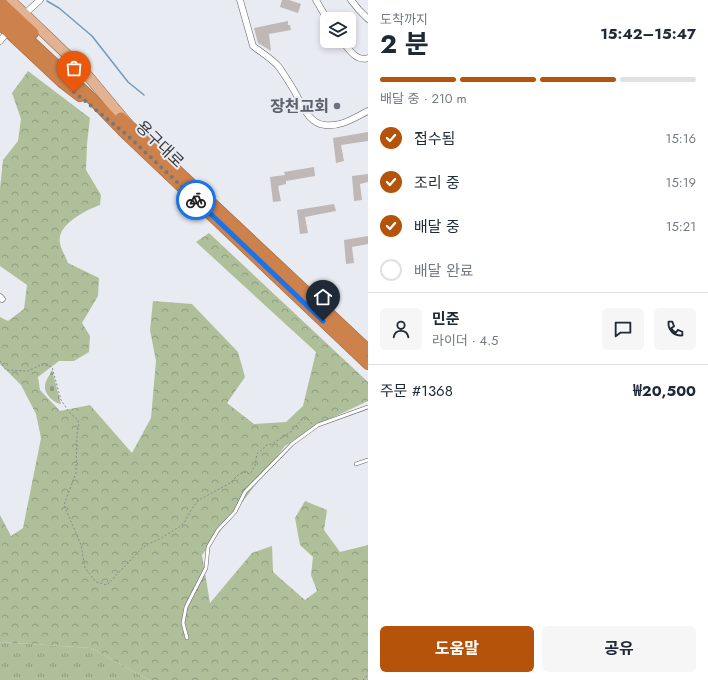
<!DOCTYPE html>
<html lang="ko">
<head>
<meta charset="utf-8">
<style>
  body { margin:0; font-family:Jost,"Noto Sans KR",sans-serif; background:#f6f6f7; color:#1f2937; height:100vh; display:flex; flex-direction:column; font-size:15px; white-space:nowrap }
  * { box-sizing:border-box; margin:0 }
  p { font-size:13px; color:#747a83 }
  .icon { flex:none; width:22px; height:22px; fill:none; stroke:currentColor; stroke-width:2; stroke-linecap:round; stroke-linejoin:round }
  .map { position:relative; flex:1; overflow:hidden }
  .side { display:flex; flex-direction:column; background:#fff; width:340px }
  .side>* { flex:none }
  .buttons { position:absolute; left:320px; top:12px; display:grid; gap:8px }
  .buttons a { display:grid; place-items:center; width:36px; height:36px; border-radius:6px; background:#fff; box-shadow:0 2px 6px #0003; font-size:20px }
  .pin { position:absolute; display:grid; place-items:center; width:34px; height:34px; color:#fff; margin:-41px -17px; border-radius:50% 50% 50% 0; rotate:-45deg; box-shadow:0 0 4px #0007 }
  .pin .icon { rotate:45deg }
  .courier { position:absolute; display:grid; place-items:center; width:40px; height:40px; margin:-20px; border:3px solid #1a73e8; border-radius:50%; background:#fff; color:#222; box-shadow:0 1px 5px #0007 }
  .headline em { font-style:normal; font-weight:700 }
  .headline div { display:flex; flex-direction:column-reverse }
  .headline { display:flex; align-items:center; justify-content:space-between; height:68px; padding:0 12px }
  h1 { font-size:26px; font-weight:700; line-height:30px }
  .bar { display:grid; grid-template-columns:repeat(4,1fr); gap:6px 4px; align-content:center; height:48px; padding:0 12px }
  .bar i { height:5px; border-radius:3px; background:#e0e1e3 }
  .bar .active { background:#b45309 }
  .bar p { grid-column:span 4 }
  .line { display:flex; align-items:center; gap:10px; padding:0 12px; border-top:1px solid #e0e1e3 }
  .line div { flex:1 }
  .round { display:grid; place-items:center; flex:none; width:42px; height:42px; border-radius:6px; background:#f6f6f7 }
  ol { padding:0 12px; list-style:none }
  li { display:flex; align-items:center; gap:12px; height:44px }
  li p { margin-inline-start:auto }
  li .icon { padding:4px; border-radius:50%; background:#b45309; color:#fff; stroke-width:4 }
  li:last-child { color:#747a83 }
  li i { width:22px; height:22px; border:2px solid #e0e1e3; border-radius:50% }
  .action { display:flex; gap:8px; margin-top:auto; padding:8px 12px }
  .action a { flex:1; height:46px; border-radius:6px; background:#b45309; color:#fff; font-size:16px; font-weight:700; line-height:46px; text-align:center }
  .action a+a { background:#f6f6f7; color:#1f2937 }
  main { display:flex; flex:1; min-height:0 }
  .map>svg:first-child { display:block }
  .grass { fill:url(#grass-tufts) }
  .forest { fill:url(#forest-crowns) }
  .cemetery { fill:url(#cemetery-stones) }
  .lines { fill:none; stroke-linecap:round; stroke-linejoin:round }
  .stream { stroke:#749aba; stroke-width:1.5 }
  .building { fill:#bfb8b6 }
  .lane-casing { stroke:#5e6166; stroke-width:4 }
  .street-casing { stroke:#5e6166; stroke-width:7 }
  .primary-casing { stroke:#996845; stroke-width:11 }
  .highway-casing { stroke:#996845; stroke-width:12 }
  .path { stroke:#888a8d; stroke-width:1; stroke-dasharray:2 2; stroke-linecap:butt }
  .lane { stroke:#fff; stroke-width:3 }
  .street { stroke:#fff; stroke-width:6 }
  .primary { stroke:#e1b393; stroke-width:10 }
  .highway { stroke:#cd814b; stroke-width:11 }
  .done { stroke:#76777b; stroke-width:4; stroke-dasharray:0 7.2 }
  .route { stroke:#1a73e8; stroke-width:5 }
  .worship-dot { fill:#6b7280; stroke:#e8ebf1; stroke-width:1.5 }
  .labels { text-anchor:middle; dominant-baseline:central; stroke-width:4; stroke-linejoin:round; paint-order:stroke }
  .worship-label { font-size:16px; font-weight:bold; fill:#5b616d; stroke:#e8ebf1; text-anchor:end }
  .street-label { font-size:16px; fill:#38393b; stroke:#e8ebf1 }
</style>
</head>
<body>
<main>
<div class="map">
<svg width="368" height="680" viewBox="0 0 368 680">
  <defs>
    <pattern id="grass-tufts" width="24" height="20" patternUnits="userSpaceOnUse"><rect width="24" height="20" fill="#afbf9a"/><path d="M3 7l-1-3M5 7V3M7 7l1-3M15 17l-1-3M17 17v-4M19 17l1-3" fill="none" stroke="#8f9c7f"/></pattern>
    <pattern id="forest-crowns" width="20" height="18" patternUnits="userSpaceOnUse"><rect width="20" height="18" fill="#afbf9a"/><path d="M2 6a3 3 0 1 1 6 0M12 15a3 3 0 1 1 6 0" fill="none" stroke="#8f9c7f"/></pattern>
    <pattern id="cemetery-stones" width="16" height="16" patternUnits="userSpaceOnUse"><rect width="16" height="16" fill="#afbf9a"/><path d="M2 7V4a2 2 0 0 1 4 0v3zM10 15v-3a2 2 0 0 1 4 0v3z" fill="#8f9c7f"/></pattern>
  </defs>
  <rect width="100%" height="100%" fill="#e8ebf1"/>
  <!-- grass -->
  <path class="grass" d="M0,642L91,648L149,680H0Z"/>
  <!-- forest -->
  <path class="forest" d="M28,71L90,118L87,144L86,170L101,195L100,205C86,210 56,225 60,243C61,250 66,257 68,263L99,278L98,296L82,323L90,336L89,352L74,361H59L38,377L40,390L60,411L90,405L132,453L151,418L156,361L150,330L153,301L192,304L238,352L245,377L227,403L254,424L286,422L303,406L316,352L196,242L209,233L368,382V401L323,422L285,446L202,555L210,603L252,553L272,546L273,572L305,600L317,591L311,575L313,557L300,545L295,518L305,501L327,510L324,530L340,552L368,545V680H149L91,648L0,642V515L11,536L23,528L41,438L36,414L21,385L0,364V317L8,321L24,309L27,285L0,266V188L3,160L18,141L21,119L12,93Z"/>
  <!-- cemetery -->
  <path class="cemetery" d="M52,370L61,404C54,403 44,394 45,386C45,381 50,375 52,370Z"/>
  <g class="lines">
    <!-- stream -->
    <path class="stream" d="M47,1L59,8L92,36L128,82L144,95"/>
  </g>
  <!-- building -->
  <g class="building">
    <path d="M282,0H289L301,4L298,13L280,7Z"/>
    <path d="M288,21V25H290L291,30L269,34L271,51L258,43L254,28Z"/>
    <path d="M368,132V141L341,145L344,161L336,163L333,138Z"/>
    <path d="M314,167L315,176L286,181V184L278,186L281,201L273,202L270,177L285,175L284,172Z"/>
    <path d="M368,174V182L360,184L362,200L354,201L352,176Z"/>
    <path d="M334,204L336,211L305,217L308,233L300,234L297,210Z"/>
    <path d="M368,236V244L352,247L354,263L346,264L344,240Z"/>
  </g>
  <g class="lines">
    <defs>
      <g id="lane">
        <path d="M356,464L368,460"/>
        <path d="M187,638L183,623L186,607L206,568L208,547L218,530L235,512L245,492L292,444L318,425L368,407"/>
      </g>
      <g id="street">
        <path d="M240,0L253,46C262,53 271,58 279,67C285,76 292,86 297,96C303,107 310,124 325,125C341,127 354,118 368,111"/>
        <path d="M316,0L327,19"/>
        <path d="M351,0L359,10L368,19"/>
        <path d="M29,10L40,0"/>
        <path d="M0,41L5,35"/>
        <path d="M342,41C349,49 356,62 368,58"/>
        <path d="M0,297L2,299"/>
      </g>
      <path id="primary" d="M10,0L83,70L128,124"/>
      <g id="highway">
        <path d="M0,2L33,33"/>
        <path d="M0,13L88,95L127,135L368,364"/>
        <path d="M0,24L63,83L80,96"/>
        <path d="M121,118L368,350"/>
      </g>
    </defs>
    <!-- lane casing -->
    <use href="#lane" class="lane-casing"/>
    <!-- street casing -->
    <use href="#street" class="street-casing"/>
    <!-- primary casing -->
    <use href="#primary" class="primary-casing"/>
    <!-- highway casing -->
    <use href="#highway" class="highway-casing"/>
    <!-- path -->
    <g class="path">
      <path d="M0,361L6,370L28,371L43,364L52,367L61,400L69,412L78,420L79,424L77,434L76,473L64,505L81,545L85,568L96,582L107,585L141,549L148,544L158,540L179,527L184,523L193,507L199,500L230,483L238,475L243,472L250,474L255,466L257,454L267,445L272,444L292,431L302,419H308L312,424"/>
      <path d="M363,680L368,675"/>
    </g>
    <!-- lane -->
    <use href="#lane" class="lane"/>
    <!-- street -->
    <use href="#street" class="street"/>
    <!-- primary -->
    <use href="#primary" class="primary"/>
    <!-- highway -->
    <use href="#highway" class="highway"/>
  </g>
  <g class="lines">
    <!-- done -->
    <path class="done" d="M74,92L127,135L196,200"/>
    <!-- route -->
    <path class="route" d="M196,200L323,321"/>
  </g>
  <!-- markers -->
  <circle class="worship-dot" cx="337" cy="106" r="4"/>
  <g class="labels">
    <!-- worship labels -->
    <g class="worship-label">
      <text x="329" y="106">장천교회</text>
    </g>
    <!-- street labels -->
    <g class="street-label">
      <text transform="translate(160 144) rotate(44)">용구대로</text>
    </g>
  </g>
</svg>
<div class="buttons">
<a><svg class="icon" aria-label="layers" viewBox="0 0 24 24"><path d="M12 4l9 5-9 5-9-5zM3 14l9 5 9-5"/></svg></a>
</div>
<div class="pin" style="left:74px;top:92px;background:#ea580c"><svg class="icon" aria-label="bag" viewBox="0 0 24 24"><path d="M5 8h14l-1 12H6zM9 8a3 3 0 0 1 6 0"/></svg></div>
<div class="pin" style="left:323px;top:321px;background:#1f2937"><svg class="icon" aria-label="home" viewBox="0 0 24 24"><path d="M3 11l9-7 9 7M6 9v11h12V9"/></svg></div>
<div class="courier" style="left:196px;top:200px"><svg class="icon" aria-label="bike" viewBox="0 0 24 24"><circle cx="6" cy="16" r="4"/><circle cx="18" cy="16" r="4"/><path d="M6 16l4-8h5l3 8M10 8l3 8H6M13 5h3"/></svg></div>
</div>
<section class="side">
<div class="headline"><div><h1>2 분</h1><p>도착까지</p></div><em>15:42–15:47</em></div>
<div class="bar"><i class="active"></i><i class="active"></i><i class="active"></i><i></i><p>배달 중 · 210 m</p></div>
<ol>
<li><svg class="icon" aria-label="check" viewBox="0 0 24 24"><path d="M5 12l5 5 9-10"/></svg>접수됨<p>15:16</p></li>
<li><svg class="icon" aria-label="check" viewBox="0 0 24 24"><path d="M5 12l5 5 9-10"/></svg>조리 중<p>15:19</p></li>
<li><svg class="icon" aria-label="check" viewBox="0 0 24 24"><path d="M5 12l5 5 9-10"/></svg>배달 중<p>15:21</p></li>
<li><i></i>배달 완료</li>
</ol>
<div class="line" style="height:72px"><a class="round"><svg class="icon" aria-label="person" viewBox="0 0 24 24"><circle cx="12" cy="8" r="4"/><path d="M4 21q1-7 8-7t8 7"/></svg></a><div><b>민준</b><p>라이더 · 4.5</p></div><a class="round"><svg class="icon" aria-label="chat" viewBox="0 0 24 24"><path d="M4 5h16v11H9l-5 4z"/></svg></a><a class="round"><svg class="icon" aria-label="phone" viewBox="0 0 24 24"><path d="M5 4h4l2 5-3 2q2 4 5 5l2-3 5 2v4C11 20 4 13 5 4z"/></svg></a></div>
<div class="line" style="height:52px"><div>주문 #1368</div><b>₩20,500</b></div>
<div class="action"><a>도움말</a><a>공유</a></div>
</section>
</main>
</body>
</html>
